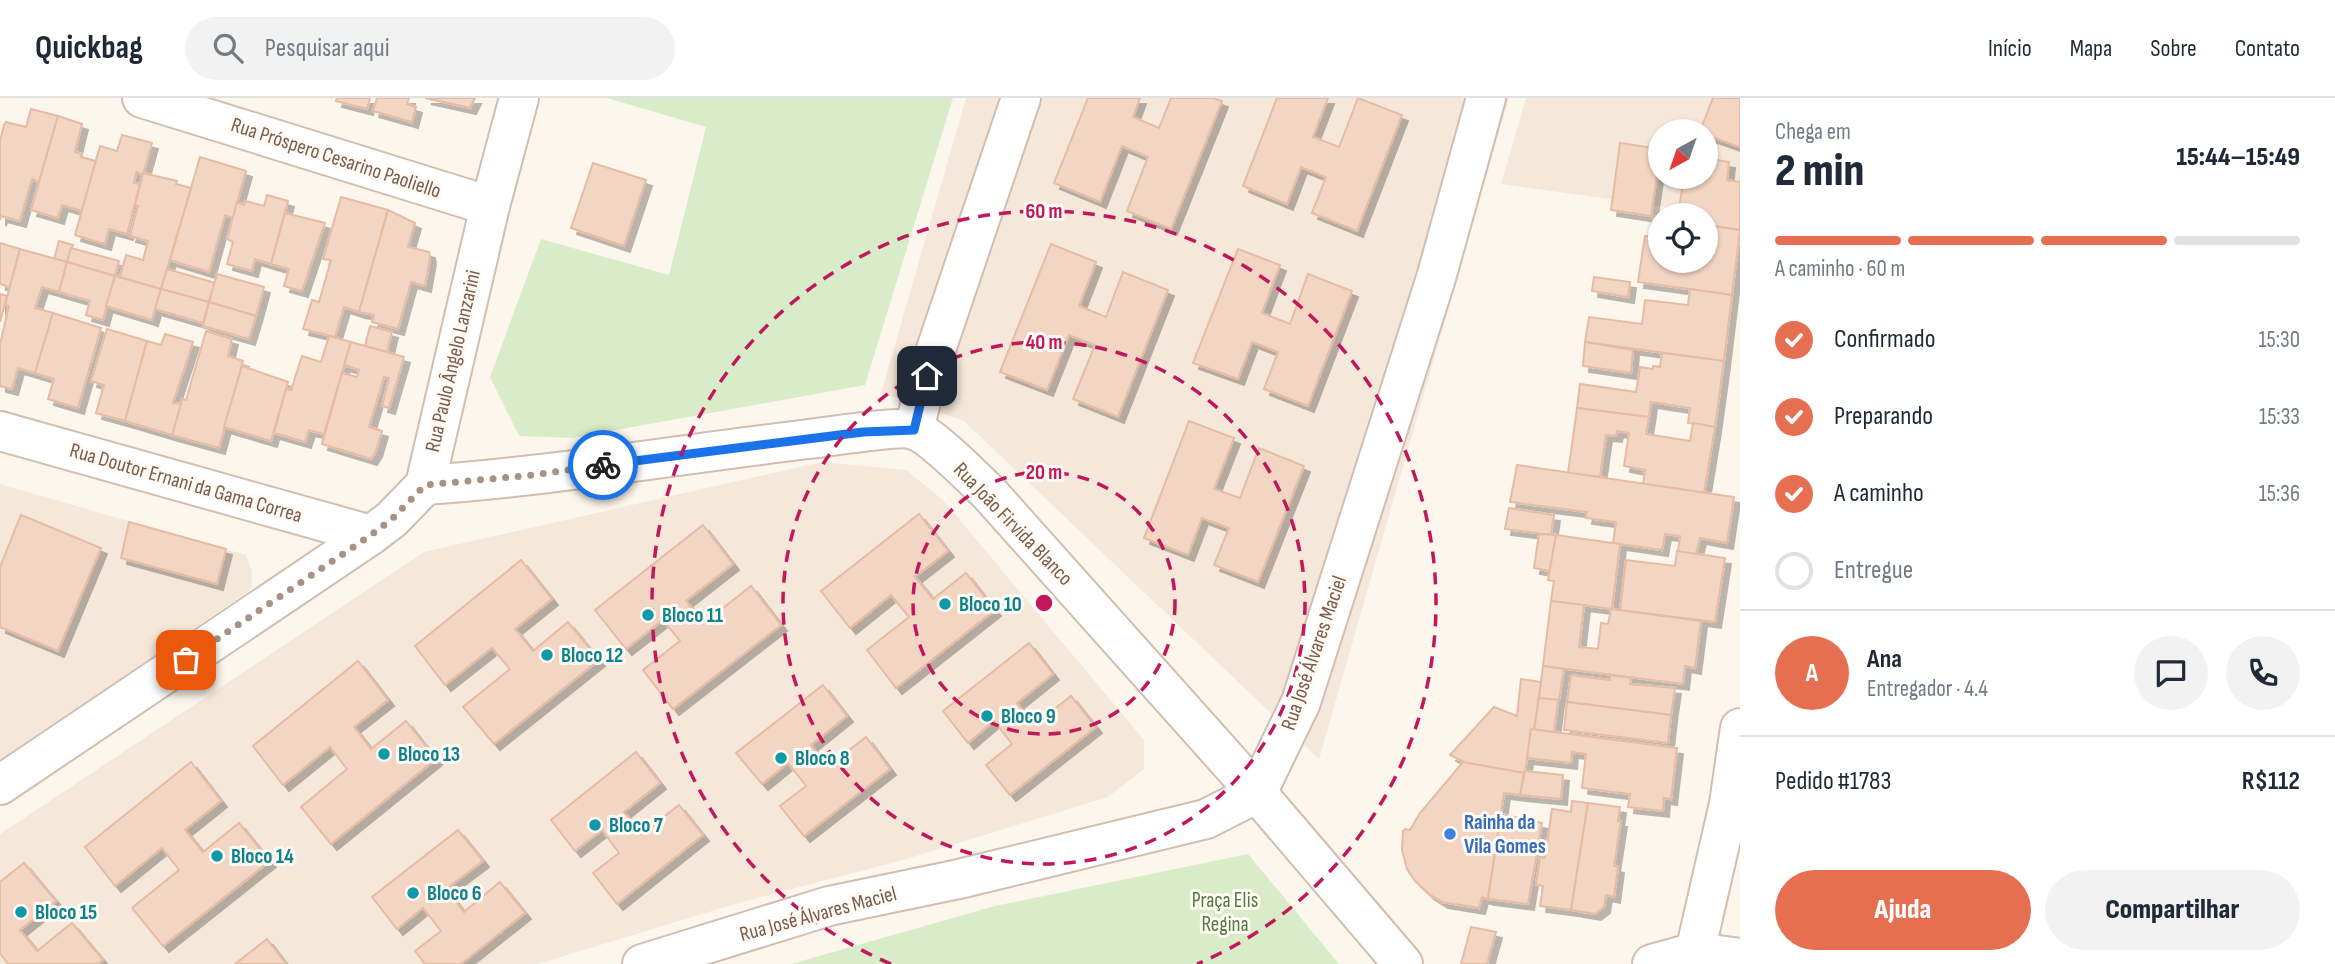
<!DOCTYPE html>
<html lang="pt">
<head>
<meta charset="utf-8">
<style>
  body { margin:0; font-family:"Sofia Sans Condensed",sans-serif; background:#f2f2f3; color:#1f2937; height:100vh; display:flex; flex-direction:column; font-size:26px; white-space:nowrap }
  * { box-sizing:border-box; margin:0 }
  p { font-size:23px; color:#747a83 }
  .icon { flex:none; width:38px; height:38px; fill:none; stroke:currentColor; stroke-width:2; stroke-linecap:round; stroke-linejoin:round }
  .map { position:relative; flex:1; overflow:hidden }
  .details { display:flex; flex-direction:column; background:#fff; width:595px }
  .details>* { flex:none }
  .needle { width:46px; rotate:220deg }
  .fabs { position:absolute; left:1648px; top:21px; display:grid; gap:14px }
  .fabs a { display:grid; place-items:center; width:70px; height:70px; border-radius:50%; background:#fff; box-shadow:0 2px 5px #0004; font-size:35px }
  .pin { position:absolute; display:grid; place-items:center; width:60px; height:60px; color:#fff; margin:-30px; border-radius:14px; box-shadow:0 4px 10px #0006 }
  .courier { position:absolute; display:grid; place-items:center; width:70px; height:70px; margin:-35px; border:5px solid #1a73e8; border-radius:50%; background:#fff; color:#222; box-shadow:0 2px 9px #0007 }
  .head em { font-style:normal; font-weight:800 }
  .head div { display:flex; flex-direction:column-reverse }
  .head { display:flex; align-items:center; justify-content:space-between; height:119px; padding:0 35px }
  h1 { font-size:46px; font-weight:800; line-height:52px }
  .bar { display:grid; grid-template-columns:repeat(4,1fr); gap:10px 7px; align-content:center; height:84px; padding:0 35px }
  .bar i { height:9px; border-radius:5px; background:#e0e1e3 }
  .bar .current { background:#e76f51 }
  .bar p { grid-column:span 4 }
  .line { display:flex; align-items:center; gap:18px; padding:0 35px; border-top:2px solid #e0e1e3 }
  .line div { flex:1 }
  .round { display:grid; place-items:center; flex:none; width:74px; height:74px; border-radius:37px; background:#f2f2f3 }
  ol { padding:0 35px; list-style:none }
  li { display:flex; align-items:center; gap:21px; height:77px }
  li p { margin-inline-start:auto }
  li .icon { padding:7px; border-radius:50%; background:#e76f51; color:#fff; stroke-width:4 }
  li:last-child { color:#747a83 }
  li i { width:38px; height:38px; border:4px solid #e0e1e3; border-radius:50% }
  .action { display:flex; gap:14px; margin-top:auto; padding:14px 35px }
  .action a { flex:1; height:80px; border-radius:42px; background:#e76f51; color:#fff; font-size:28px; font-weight:800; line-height:80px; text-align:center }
  .action a+a { background:#f2f2f3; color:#1f2937 }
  header { display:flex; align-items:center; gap:42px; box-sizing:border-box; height:98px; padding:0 35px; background:#fff; border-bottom:2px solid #e0e1e3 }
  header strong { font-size:33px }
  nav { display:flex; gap:38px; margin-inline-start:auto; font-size:24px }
  .search { width:490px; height:63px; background:#f2f2f3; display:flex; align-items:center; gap:18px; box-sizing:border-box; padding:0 24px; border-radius:38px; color:#747a83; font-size:26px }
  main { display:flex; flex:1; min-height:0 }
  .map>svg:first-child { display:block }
  .residential { fill:#f5e8da; fill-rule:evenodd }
  .green { fill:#d8ecc9 }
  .building { fill:#f3d5c3; stroke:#e6bba3; stroke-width:2; filter:url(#shadow) }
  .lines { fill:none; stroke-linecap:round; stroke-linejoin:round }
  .minor-casing { stroke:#d1beb0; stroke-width:42 }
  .minor { stroke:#fff; stroke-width:38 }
  .done { stroke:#a89285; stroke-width:7; stroke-dasharray:0 12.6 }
  .route { stroke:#1a73e8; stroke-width:9 }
  .ring { fill:none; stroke:#c2185b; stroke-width:3.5; stroke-dasharray:12 9 }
  .culture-dot { fill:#0f9aa8; stroke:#fffaf3; stroke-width:2.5 }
  .shop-dot { fill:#3f7fe0; stroke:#fffaf3; stroke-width:2.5 }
  .labels { text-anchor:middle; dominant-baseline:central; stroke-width:6; stroke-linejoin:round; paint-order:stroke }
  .street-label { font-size:21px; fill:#7a5c4d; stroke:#fffaf3 }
  .culture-label { font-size:21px; font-weight:bold; fill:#0d838f; stroke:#fffaf3; text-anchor:start }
  .shop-label { font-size:21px; font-weight:bold; fill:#366cbe; stroke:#fffaf3; text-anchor:start }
  .park-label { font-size:21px; fill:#537a41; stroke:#fffaf3 }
  .centre { fill:#c2185b; stroke:#fffaf3; stroke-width:3.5 }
  .ring-label { font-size:21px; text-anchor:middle; font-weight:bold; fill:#c2185b; stroke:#fffaf3; stroke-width:6; stroke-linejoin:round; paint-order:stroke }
</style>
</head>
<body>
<header>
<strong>Quickbag</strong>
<div class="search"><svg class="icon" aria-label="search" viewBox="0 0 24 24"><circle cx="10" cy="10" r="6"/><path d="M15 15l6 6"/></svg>Pesquisar aqui</div>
<nav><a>Início</a><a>Mapa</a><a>Sobre</a><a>Contato</a></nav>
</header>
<main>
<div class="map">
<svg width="1740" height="866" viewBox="0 0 1740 866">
  <defs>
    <filter id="shadow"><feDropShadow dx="6" dy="6" stdDeviation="0" flood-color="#0004"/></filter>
  </defs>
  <rect width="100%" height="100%" fill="#fdf6ec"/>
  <!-- residential -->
  <g class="residential">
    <path d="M966,0H1509L1319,661L964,323L881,295Z"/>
    <path d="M1526,0H1740V119L1501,86ZM1661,33H1706V79H1661Z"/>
    <path d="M822,364L906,372L943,402L1144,642V671L1108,699L903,762L738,805L538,866H0V736L424,454Z"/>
    <path d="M0,386L246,457L252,473L251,491L0,665Z"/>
  </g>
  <!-- green -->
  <g class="green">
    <path d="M607,0H953L865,287L572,340L519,338L490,279L541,141L669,177L706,29Z"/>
    <path d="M1248,756L1339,866H791L995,808Z"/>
  </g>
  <!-- building -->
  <g class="building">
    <path d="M337,0H370L367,11L336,3Z"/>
    <path d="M377,0H409L407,6L416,9L412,24L373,13Z"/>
    <path d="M425,0H475L470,10Z"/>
    <path d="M1088,0H1140L1133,19L1159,30L1171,0H1213L1222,3L1171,131L1127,113L1148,59L1122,48L1100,104L1054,85Z"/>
    <path d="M1277,0H1328L1313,39L1339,49L1358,0L1402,17L1357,133L1312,115L1326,79L1301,69L1287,106L1243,88Z"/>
    <path d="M1713,0H1740V49L1706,37V33H1700Z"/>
    <path d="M31,11L58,18L39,84L32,81L20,123L1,118L0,122V43L4,27L6,24L26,29Z"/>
    <path d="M58,18L82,26L75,54L82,56L81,59L96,63L82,113L62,107L58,120L31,112Z"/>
    <path d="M122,37L152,45L143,77L136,74L134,85L140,86L127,136L109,131L105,146L75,137L100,48L117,53Z"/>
    <path d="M1620,45L1661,51L1651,118L1611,112Z"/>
    <path d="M200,59L246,73L233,120L225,117L209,174L170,162Z"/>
    <path d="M1706,60L1729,64L1727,82L1740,84V132L1706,127V117H1678L1684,79H1706Z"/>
    <path d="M593,65L646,82L624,148L571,130Z"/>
    <path d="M143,75L177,83L176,86L191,90L161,191L120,179L126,157L143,162L148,143L130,138L138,108L135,107Z"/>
    <path d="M267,97L288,103L271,166L255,161L252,173L227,166L233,144L227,141L237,104L244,107L245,103L264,108Z"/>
    <path d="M341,99L388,112L359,214L344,209L335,239L303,231L312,202L319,204L331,162L323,161Z"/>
    <path d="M388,112L415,125L408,149L429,154L430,160L425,188L411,184L398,231L372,224L374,217L359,214Z"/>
    <path d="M285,115L325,125L302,193L284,188L289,171L271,166Z"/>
    <path d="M1653,118L1661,119V163H1706V127L1740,132L1732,197L1638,184L1645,138H1650Z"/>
    <path d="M59,143L73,147L67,164L54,161Z"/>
    <path d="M0,145L20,151L10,189L0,186Z"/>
    <path d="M1051,146L1096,164L1079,208L1106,219L1123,174L1168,192L1118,319L1073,301L1095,247L1069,237L1047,292L1000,274Z"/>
    <path d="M71,150L119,163L115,178L67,164Z"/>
    <path d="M20,151L67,164L59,194L42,189L35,210L53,215L35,275L18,270L12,291L0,288V246L9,208L5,207Z"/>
    <path d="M1238,151L1280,167L1262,215L1290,226L1308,176L1352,193L1308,308L1264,291L1278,254L1252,244L1238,281L1193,265Z"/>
    <path d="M67,164L115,178L103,222L86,217L90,203L59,194Z"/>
    <path d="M167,171L215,185L209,204L161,191Z"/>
    <path d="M217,176L264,189L256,218L209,204Z"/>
    <path d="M115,178L161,191L152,222L106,208Z"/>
    <path d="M1594,179L1630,184L1628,199L1592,193Z"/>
    <path d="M161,191L209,204L203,225L155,211Z"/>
    <path d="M1690,191L1732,197L1724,263L1585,244L1589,219L1642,226L1645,202L1688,207Z"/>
    <path d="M0,196L7,198L0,224Z"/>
    <path d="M209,204L256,218L249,241L203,228Z"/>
    <path d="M53,215L101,230L78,310L48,301L54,281L35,275Z"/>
    <path d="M370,228L392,234L387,254L365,248Z"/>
    <path d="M107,231L147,243L125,323L96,315L104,287L91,283Z"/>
    <path d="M206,233L232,241L228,258L243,263L219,350L172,337L182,301L186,302Z"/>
    <path d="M165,236L193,244L173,305L181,306L172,337L125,323L147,243L161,247Z"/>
    <path d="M329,238L351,244L324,336L309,332L305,344L274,335L286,291L291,292L302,258L321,264Z"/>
    <path d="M351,244L404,259L389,310L382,308L389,280L384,279L369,329L382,333L376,353L371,361L322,346L342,275L357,279L359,272L344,267Z"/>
    <path d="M1585,244L1633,252L1631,275L1583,268Z"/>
    <path d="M1662,255L1724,263L1715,329L1688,325L1690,310L1651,304L1649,319L1577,310L1580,286L1636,294L1640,269L1653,271V268L1660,269Z"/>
    <path d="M242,268L288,284L271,343L224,329Z"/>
    <path d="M1577,310L1649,319L1646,336L1690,343L1693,325L1715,329L1704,395L1643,386L1645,372L1624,368L1629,335L1617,333L1616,338L1606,337L1600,379L1568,375Z"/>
    <path d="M1189,323L1234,340L1214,391L1240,400L1259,350L1304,368L1258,484L1214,467L1229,430L1202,420L1188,457L1144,440Z"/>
    <path d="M1517,367L1734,399L1727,445L1700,440L1696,456L1678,454L1680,438L1665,436L1662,452L1613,445L1616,424L1586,420L1587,414L1510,404Z"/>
    <path d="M1509,410L1554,417L1551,437L1505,431Z"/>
    <path d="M919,416L948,453L915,479L933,501L966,475L995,512L896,590L867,552L909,519L891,497L850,530L821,493Z"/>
    <path d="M21,417L101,450L58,553L0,529V469Z"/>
    <path d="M129,424L226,451L217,486L121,460Z"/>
    <path d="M703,427L733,466L686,503L704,525L751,488L781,527L673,611L643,572L680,543L663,522L626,551L595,512Z"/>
    <path d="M1539,436L1556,437L1550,473L1534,470Z"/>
    <path d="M1556,437L1620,446L1612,511L1551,503L1554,483L1548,482Z"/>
    <path d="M1677,453L1725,460L1715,524L1620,512L1626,462L1675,468Z"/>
    <path d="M521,462L552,501L515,531L533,553L568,524L599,562L494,646L463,609L510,571L492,550L445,587L415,548Z"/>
    <path d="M1551,503L1584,507L1579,549L1598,551L1601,525L1608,526L1611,511L1701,523L1695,570L1685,568L1683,586L1543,568Z"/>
    <path d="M1029,545L1053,576L1017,605L1034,627L1071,598L1096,629L1010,697L986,667L1012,646L994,623L968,645L943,613Z"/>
    <path d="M358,563L388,602L354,629L371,651L406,623L436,661L331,746L301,709L347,671L330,649L283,687L253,648Z"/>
    <path d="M1543,568L1564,571L1559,602L1539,600Z"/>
    <path d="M1571,577L1610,582V577L1631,580L1630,586L1675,590L1671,617L1567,604Z"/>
    <path d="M1521,581L1541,584L1534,632L1531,631L1525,675L1468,666L1450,657L1494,609L1517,618Z"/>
    <path d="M823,587L847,618L811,647L828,669L866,639L890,671L804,738L780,708L806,688L788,665L762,686L736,655Z"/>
    <path d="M1539,600L1558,602L1554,634L1534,632Z"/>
    <path d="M1567,604L1671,617L1668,645L1564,632Z"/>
    <path d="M1531,631L1677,650L1671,701L1664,700L1663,713L1628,709L1630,696L1582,690L1586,656L1572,654L1571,665L1527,660Z"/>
    <path d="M636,654L660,685L624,714L642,736L679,707L703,737L617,806L593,775L619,755L602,732L575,753L551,722Z"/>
    <path d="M191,664L221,703L185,732L203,754L239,725L270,763L163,848L132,810L179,772L162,750L115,788L85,749Z"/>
    <path d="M1463,664L1524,675L1520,697L1504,695L1488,801L1482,799L1479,810L1442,804L1429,796L1415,783L1407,771L1402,752L1403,733L1405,731L1410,732L1420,715Z"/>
    <path d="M1525,673L1563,677L1561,701L1520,697Z"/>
    <path d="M1572,703L1588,705L1571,812L1540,808L1543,788L1536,787L1540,759L1545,760L1552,711L1571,714Z"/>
    <path d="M1588,705L1620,709L1618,723H1621L1614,768L1618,769L1614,799L1606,797L1604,809L1595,816L1571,812Z"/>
    <path d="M1501,716L1542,725L1528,806L1488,801Z"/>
    <path d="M458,732L483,763L446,791L464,814L500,784L525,815L461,866H425L415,853L441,833L423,810L397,831L372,799Z"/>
    <path d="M24,765L56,803L20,832L37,853L72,825L103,862L98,866H8L0,855V784Z"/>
    <path d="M1471,829L1496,834L1487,866H1461Z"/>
    <path d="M267,841L286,866H235Z"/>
  </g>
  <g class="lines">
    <defs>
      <g id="minor">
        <path d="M142,0L490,108"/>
        <path d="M914,332L927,278L1021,0"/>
        <path d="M0,333L371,437"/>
        <path d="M425,387C553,378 681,356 809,341C828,339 902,327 915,332C933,339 972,379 988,394L1257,695L1403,866"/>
        <path d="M0,687L371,437L392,421L425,387L490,108L519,0"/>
        <path d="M1695,854L1729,706L1740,630"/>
        <path d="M642,866L829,808L959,781L1206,721L1257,695L1301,604L1436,180L1486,0"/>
        <path d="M1652,866L1695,854L1740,860"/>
      </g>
    </defs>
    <!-- minor casing -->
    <use href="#minor" class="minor-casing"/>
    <!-- minor -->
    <use href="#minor" class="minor"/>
  </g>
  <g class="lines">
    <!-- done -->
    <path class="done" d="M186,562L371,437L392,421L425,387L533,377L603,367"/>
    <!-- route -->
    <path class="route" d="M603,367L863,334L914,332L927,278"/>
  </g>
  <!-- distance rings -->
  <g class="ring">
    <circle cx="1044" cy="505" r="131"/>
    <circle cx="1044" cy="505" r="261"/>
    <path d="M891 866A392 392 0 1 1 1197 866"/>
  </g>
  <!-- markers -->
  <g class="culture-dot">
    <circle cx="945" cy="506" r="7"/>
    <circle cx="648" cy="517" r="7"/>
    <circle cx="547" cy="557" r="7"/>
    <circle cx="987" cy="618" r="7"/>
    <circle cx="384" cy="656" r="7"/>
    <circle cx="781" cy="660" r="7"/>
    <circle cx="595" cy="727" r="7"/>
    <circle cx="217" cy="758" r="7"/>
    <circle cx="413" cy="795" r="7"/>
    <circle cx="21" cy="814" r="7"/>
  </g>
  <circle class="shop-dot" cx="1450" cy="736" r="7"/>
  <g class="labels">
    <!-- street labels -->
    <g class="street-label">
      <text transform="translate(336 60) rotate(18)">Rua Próspero Cesarino Paoliello</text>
      <text transform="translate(453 263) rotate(-77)">Rua Paulo Ângelo Lanzarini</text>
      <text transform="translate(186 385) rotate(16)">Rua Doutor Ernani da Gama Correa</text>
      <text transform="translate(1013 426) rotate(46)">Rua João Firvida Blanco</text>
      <text transform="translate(1314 555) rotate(-71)">Rua José Álvares Maciel</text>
      <text transform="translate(818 816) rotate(-15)">Rua José Álvares Maciel</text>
    </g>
    <!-- culture labels -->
    <g class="culture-label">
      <text x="959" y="506">Bloco 10</text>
      <text x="662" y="517">Bloco 11</text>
      <text x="561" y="557">Bloco 12</text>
      <text x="1001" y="618">Bloco 9</text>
      <text x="398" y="656">Bloco 13</text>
      <text x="795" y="660">Bloco 8</text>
      <text x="609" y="727">Bloco 7</text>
      <text x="231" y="758">Bloco 14</text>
      <text x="427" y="795">Bloco 6</text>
      <text x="35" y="814">Bloco 15</text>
    </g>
    <!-- shop labels -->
    <g class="shop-label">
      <text x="1464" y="724">Rainha da<tspan x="1464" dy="24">Vila Gomes</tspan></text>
    </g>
    <!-- park labels -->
    <g class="park-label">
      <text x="1225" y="802">Praça Elis<tspan x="1225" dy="24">Regina</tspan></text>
    </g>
  </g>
  <circle cx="1044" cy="505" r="10" class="centre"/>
  <g class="ring-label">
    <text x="1044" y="120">60 m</text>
    <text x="1044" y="251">40 m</text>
    <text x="1044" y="381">20 m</text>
  </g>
</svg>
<div class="fabs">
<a><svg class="needle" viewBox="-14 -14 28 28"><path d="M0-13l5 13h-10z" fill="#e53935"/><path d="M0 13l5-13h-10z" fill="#747a83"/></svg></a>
<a><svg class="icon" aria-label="locate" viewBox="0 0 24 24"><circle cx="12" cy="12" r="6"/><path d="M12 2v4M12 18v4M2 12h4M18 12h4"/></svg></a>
</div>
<div class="pin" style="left:186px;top:562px;background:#ea580c"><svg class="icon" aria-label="bag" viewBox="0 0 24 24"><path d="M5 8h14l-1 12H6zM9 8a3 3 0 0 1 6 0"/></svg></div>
<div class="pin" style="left:927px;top:278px;background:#1f2937"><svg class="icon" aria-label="home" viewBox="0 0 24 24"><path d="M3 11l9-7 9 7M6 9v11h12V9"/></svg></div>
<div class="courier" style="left:603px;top:367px"><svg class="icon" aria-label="bike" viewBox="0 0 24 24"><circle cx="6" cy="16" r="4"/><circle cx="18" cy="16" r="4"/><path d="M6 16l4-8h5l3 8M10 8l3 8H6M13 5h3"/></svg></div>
</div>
<section class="details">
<div class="head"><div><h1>2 min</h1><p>Chega em</p></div><em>15:44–15:49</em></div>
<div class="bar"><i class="current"></i><i class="current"></i><i class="current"></i><i></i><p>A caminho · 60 m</p></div>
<ol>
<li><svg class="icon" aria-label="check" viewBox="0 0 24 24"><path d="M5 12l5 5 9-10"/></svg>Confirmado<p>15:30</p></li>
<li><svg class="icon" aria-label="check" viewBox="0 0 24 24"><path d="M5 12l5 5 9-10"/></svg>Preparando<p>15:33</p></li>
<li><svg class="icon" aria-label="check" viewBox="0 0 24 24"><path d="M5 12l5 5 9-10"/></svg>A caminho<p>15:36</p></li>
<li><i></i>Entregue</li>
</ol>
<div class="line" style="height:126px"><b class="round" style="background:#e76f51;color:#fff">A</b><div><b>Ana</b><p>Entregador · 4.4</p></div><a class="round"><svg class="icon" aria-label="chat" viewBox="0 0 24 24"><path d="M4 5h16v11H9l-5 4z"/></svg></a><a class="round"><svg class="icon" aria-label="phone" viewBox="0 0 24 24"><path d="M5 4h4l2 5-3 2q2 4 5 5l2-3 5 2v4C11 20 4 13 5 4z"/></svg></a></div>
<div class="line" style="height:91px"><div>Pedido #1783</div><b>R$112</b></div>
<div class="action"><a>Ajuda</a><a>Compartilhar</a></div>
</section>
</main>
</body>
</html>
